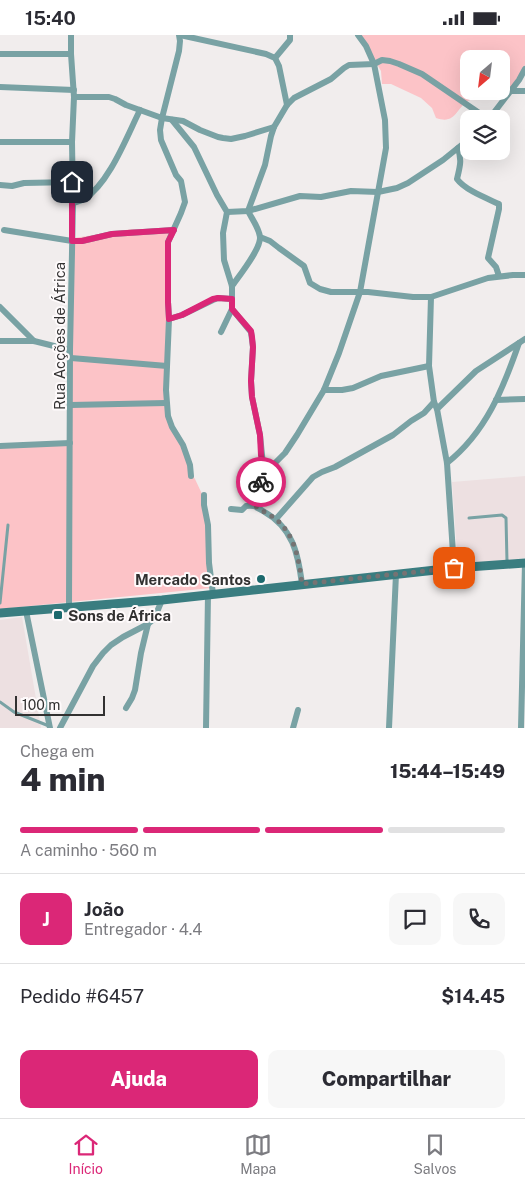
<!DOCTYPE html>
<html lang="pt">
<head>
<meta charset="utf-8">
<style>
  body { margin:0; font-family:"Public Sans",sans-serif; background:#f7f7f7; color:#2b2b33; height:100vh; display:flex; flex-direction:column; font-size:19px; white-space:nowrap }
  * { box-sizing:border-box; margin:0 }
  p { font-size:16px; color:#7c7c81 }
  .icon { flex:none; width:28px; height:28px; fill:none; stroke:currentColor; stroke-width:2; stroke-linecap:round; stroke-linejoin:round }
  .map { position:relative; height:693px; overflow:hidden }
  .drawer { display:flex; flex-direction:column; background:#fff; flex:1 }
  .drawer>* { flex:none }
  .needle { width:32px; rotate:208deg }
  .controls { position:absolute; left:460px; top:15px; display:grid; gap:10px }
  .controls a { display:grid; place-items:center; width:50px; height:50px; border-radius:10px; background:#fff; box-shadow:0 5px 20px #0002; font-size:25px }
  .scale { position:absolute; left:15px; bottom:12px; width:90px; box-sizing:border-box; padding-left:5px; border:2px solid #323131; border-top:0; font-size:14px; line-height:18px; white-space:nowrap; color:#323131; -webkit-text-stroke:4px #fefafb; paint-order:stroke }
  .pin { position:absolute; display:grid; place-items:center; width:42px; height:42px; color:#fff; margin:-21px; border-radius:10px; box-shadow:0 2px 8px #0006 }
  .courier { position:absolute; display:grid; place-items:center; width:50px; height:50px; margin:-25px; border:4px solid #db2777; border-radius:50%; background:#fff; color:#222; box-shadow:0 1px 6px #0007 }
  .headline em { font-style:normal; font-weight:800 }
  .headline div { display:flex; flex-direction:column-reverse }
  .headline { display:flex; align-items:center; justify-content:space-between; height:85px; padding:0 20px }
  h1 { font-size:32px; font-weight:800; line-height:38px }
  .bar { display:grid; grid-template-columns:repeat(4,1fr); gap:8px 5px; align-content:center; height:60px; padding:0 20px }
  .bar i { height:6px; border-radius:4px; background:#e1e1e2 }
  .bar .on { background:#db2777 }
  .bar p { grid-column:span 4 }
  .line { display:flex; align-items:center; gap:12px; padding:0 20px; border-top:1px solid #e1e1e2 }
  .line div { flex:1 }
  .round { display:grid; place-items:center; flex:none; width:52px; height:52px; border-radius:10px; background:#f7f7f7 }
  .action { display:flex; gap:10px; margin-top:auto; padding:10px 20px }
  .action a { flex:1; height:58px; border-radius:10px; background:#db2777; color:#fff; font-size:20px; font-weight:800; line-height:58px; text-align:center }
  .action a+a { background:#f7f7f7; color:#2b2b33 }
  .status { display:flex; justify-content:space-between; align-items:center; height:35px; padding:0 25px; background:#fff; direction:ltr }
  .status svg { height:14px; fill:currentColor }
  .menu { display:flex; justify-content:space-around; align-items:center; height:70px; border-top:1px solid #e1e1e2; background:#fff; font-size:14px; color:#7c7c81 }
  .menu a { display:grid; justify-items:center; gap:2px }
  .menu .on { color:#db2777 }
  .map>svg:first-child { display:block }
  .built { fill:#ede0e1 }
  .green { fill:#fcc3c7; fill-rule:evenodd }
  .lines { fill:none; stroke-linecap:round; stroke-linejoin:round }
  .service { stroke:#79a2a4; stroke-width:3 }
  .minor { stroke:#79a2a4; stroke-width:6 }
  .secondary { stroke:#3a7d80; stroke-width:9 }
  .done { stroke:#757373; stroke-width:5; stroke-dasharray:0 9 }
  .route { stroke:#db2777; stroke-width:6 }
  .poi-dot { fill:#1c696d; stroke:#fefafb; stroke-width:2 }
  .labels { text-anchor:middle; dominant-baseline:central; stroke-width:4; stroke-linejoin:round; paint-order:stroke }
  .street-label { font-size:15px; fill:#323131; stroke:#fefafb }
  .poi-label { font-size:15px; font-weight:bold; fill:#323131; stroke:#fefafb; text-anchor:end }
</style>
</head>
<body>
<div class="status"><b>15:40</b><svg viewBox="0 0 49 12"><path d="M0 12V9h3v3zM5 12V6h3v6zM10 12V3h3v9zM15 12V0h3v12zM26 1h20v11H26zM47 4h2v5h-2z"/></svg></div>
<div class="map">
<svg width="525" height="693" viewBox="0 0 525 693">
  <rect width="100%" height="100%" fill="#f1eded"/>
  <!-- built -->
  <g class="built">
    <path d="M525,441V523L458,532L452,447Z"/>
    <path d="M22,582L41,693H0V585Z"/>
  </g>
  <!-- green -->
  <g class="green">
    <path d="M360,0H525V30L515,50L500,65C490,64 477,61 468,66C456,73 456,90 436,83L432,73L421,63L391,49H382L381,36ZM469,24H501V56H469Z"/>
    <path d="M132,194L171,197L168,375L192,440L195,444L202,459L206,492L211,553L0,574V408L68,410L74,203Z"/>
  </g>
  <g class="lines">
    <!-- service -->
    <g class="service">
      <path d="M469,483L502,480L506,483L507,527"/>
      <path d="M0,568L8,490"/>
      <path d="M0,667L14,677L49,691"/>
    </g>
    <!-- minor -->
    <g class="minor">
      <path d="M179,0L180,6L179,16L162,83L160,95L161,105L176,140L181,146L185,167L181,178L168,207V267L169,284L166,355L168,381L172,392L183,410L190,430L191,441"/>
      <path d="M180,0L266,19L275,23L279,31L287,70"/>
      <path d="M0,19H71"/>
      <path d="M275,23L290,5V0"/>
      <path d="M0,52L74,55"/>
      <path d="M511,56H525"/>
      <path d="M74,62H109L115,64L126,70L162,83L183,86L200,95L218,102L223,103L231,104L245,101L274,92"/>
      <path d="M489,84L519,45L525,34"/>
      <path d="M172,85L194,112L217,160L227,177L223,198L224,225L232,251V274L221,297"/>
      <path d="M0,107H72"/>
      <path d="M458,113C462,126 460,131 457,144C465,155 486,163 499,169V174L488,223L496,232L499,241"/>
      <path d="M0,150L12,151L24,148L73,147"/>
      <path d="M73,168C76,167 80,166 84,164C109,149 127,101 140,75"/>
      <path d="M227,177L248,176L300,161L321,162L351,156L378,157L397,153L408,148L443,125L469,104"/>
      <path d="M4,195L72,206H82L112,199L174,195"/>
      <path d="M260,202L270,206L279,213L304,231L310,248L320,254L331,257H368L413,262H431L488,243L513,240H525"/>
      <path d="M232,251C239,241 261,214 260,202C259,193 252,184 248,176L265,130L271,101L274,92L287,70L294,63L331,44L344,33L349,30L374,29L382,25L390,26L399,29L422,39L488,84"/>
      <path d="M431,262L429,331L434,367L437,374L447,428L454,533"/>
      <path d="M0,272L34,306"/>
      <path d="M232,274L251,297L253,312L251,346L252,362L260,400L264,439L254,470"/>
      <path d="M169,284L182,280L213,265L218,263L232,264"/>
      <path d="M0,306H34L70,315"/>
      <path d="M71,323L167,331"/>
      <path d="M324,355H342L353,353L381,341L429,331"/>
      <path d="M496,365L525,364"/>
      <path d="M71,370L166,368"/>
      <path d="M437,374L476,336L525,304"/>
      <path d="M0,411L70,408"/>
      <path d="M447,428C486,397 503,354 519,308"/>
      <path d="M264,439L285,418L297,400L324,355L339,318L360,257L386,113L385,85L374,29L366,11L358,0"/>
      <path d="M204,460V470L208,490L209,528L213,559"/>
      <path d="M231,474L242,475L246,471C255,470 256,472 263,476C293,493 298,518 302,549"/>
      <path d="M276,484L313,442L322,437L335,432L393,400L411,386L424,378L434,367"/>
      <path d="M69,572L70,315L73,168L72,107L74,62L71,19V0"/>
      <path d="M26,576L50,693"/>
      <path d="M126,673L132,663L135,655L141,618L148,589"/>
      <path d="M60,693L93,631L103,618L111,610L123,602L148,589L154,584L162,565"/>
      <path d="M206,693L208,559"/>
      <path d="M293,693L298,675"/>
      <path d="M389,693L396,539"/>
      <path d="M521,693L525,528"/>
    </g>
    <!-- secondary -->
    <path class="secondary" d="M0,578L162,565L454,533L525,528"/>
  </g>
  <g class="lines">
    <!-- done -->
    <path class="done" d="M261,447L254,470C261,476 270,479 277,485C296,502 299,526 302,549L454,533"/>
    <!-- route -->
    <path class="route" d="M72,147V206H82L112,199L174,195L168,207V267L169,284L182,280L213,264L218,263L232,264V274L251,296L252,302L253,312L251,346L252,362L260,400L261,420L264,439L261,447"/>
  </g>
  <!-- markers -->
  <g class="poi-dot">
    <circle cx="261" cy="544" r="5"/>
    <rect x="53" y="575" width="10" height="10" rx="2.5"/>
  </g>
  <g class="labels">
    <!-- street labels -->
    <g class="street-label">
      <text transform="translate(59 301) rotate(-90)">Rua Acções de África</text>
    </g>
    <!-- poi labels -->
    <g class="poi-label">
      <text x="251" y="544">Mercado Santos</text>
      <text x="68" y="580" text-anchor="start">Sons de África</text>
    </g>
  </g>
</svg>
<div class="controls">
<a><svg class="needle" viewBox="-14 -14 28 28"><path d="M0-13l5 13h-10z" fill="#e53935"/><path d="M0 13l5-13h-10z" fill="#7c7c81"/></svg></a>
<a><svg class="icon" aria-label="layers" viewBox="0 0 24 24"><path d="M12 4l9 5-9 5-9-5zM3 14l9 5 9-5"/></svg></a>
</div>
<div class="scale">100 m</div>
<div class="pin" style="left:454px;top:533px;background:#ea580c"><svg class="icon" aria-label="bag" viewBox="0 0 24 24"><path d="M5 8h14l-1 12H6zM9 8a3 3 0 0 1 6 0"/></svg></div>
<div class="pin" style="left:72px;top:147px;background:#1f2937"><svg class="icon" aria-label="home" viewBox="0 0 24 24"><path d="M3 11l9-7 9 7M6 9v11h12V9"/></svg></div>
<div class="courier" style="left:261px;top:447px"><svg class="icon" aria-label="bike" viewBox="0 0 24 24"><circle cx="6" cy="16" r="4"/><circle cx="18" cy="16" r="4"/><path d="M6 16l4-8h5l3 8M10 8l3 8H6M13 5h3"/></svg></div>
</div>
<section class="drawer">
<div class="headline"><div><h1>4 min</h1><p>Chega em</p></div><em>15:44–15:49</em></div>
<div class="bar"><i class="on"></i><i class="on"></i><i class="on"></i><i></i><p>A caminho · 560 m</p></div>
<div class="line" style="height:90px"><b class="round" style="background:#db2777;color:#fff">J</b><div><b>João</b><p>Entregador · 4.4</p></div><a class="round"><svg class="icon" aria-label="chat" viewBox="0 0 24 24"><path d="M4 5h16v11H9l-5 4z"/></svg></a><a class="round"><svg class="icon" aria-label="phone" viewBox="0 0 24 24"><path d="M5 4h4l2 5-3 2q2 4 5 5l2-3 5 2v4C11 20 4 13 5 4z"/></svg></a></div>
<div class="line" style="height:65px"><div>Pedido #6457</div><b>$14.45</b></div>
<div class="action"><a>Ajuda</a><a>Compartilhar</a></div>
</section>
<nav class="menu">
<a class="on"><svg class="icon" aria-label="home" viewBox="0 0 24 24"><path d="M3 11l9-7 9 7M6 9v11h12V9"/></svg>Início</a>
<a><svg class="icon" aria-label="map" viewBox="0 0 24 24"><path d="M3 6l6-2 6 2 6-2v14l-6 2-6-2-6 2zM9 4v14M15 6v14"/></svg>Mapa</a>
<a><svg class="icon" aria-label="saved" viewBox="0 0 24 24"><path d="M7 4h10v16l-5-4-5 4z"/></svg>Salvos</a>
</nav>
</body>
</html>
